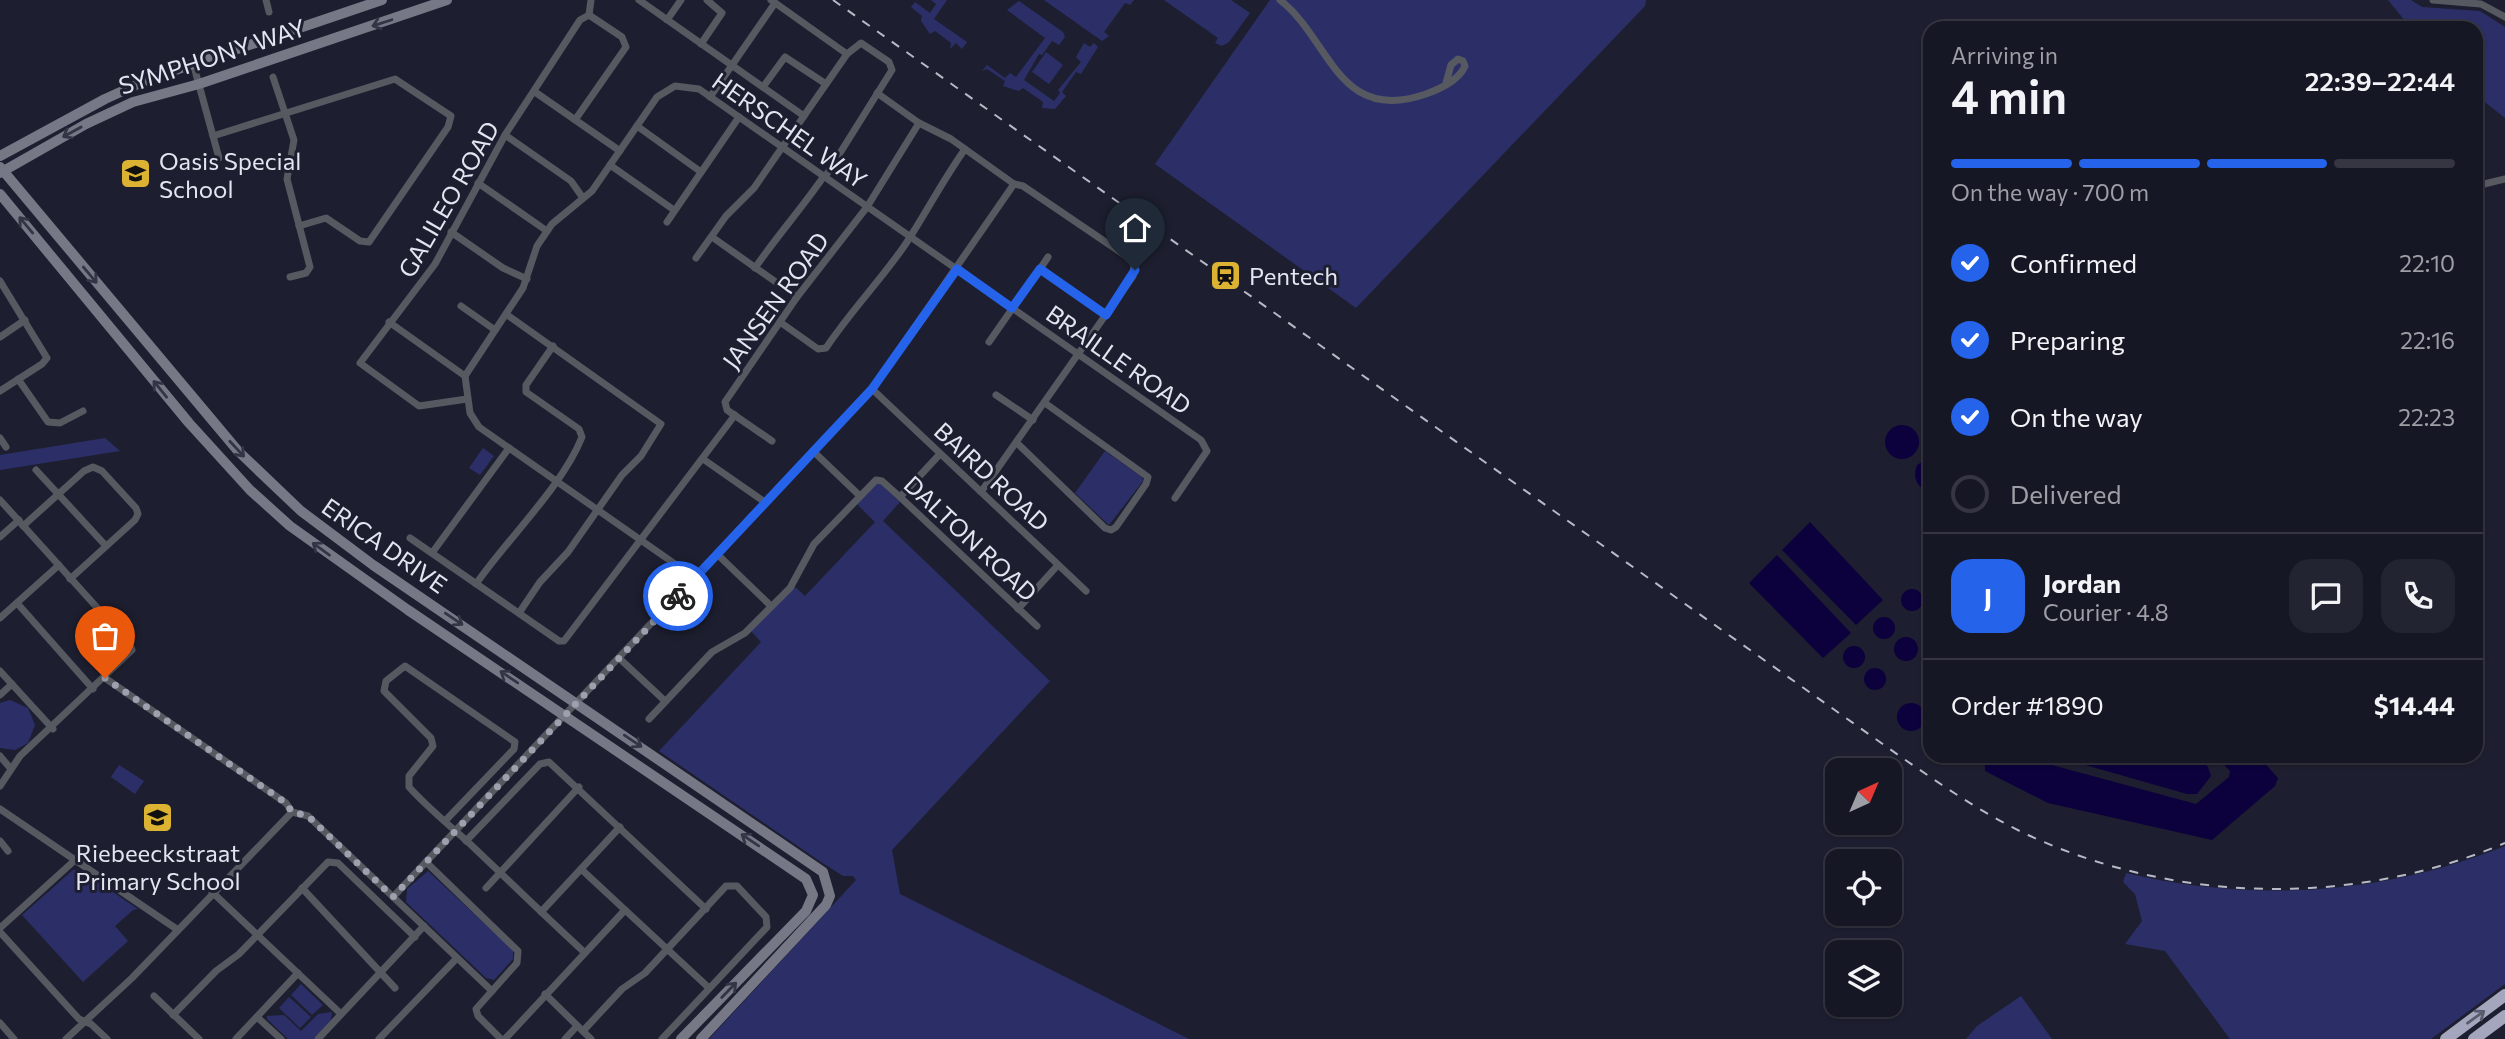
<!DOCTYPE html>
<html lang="en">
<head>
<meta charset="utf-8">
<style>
  body { margin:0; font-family:Commissioner,sans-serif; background:#232431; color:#f1f3f6; height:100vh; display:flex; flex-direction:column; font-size:26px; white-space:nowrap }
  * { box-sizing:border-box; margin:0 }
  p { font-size:23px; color:#9e9fa6 }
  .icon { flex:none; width:38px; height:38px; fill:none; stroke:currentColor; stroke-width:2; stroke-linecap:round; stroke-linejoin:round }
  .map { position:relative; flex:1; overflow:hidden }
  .details { position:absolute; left:1923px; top:21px; width:560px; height:742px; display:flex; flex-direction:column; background:#161724; border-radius:21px; box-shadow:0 2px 5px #0004,0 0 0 2px #353641 }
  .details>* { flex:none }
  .needle { width:46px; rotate:44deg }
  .buttons { position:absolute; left:1825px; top:758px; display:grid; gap:14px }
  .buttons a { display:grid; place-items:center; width:77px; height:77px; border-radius:14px; background:#161724; box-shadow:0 2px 5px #0004,0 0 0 2px #353641; font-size:35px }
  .pin { position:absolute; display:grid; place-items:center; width:60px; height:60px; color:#fff; margin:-72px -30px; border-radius:50% 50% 50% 0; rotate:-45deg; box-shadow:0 0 7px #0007 }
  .pin .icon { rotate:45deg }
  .courier { position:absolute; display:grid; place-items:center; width:70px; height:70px; margin:-35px; border:5px solid #2563eb; border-radius:50%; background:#fff; color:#222; box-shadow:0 2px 9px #0007 }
  .summary em { font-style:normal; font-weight:600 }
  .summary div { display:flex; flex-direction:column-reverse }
  .summary { display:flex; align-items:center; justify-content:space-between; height:119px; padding:0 28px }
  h1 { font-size:46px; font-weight:600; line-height:52px }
  .bar { display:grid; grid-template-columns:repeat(4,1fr); gap:10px 7px; align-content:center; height:84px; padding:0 28px }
  .bar i { height:9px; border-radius:5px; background:#353641 }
  .bar .on { background:#2563eb }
  .bar p { grid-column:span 4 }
  .line { display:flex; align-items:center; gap:18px; padding:0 28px; border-top:2px solid #353641 }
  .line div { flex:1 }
  .round { display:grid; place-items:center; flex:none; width:74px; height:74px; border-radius:21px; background:#232431 }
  ol { padding:0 28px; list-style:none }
  li { display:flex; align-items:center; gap:21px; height:77px }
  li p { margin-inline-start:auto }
  li .icon { padding:7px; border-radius:50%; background:#2563eb; color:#fff; stroke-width:4 }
  li:last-child { color:#9e9fa6 }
  li i { width:38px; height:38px; border:4px solid #353641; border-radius:50% }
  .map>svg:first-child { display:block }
  .green { fill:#2c2f67 }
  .water { fill:#0c003d }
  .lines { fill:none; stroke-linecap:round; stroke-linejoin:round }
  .minor { stroke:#575961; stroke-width:7 }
  .secondary { stroke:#767886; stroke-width:10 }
  .motorway { stroke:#a3a6bc; stroke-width:12 }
  .rail { stroke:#b7b9c5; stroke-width:2; stroke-dasharray:9 9; stroke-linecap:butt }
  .oneway { stroke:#333546 }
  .oneway2 { stroke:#595c6f }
  .done { stroke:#9ea0ad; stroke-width:7; stroke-dasharray:0 12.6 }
  .route { stroke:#2563eb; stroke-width:9 }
  .labels { text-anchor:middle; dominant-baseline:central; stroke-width:6; stroke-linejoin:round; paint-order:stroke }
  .street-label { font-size:24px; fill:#e3e5f0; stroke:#1d1f30 }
  .poi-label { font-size:24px; fill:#e3e5f0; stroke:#1d1f30; text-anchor:start }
</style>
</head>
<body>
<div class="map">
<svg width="2505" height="1039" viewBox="0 0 2505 1039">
  <rect width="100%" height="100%" fill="#1d1f30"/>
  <!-- green -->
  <g class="green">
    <path d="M931,0H947L934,19L967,42L962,49L956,43L950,49L951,43L935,31L930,34L921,21L922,16L911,7L915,2L930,13L936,4Z"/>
    <path d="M1044,0H1134L1130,5L1125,3L1104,32L1109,36L1102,41Z"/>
    <path d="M1164,0H1231L1250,13L1229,42L1222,46L1215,43L1218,38Z"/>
    <path d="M1270,0H1646L1645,6L1356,308L1155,164Z"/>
    <path d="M2388,0H2411L2422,7L2480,11L2505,27V118L2476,95V28H2411Z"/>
    <path d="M1019,1L1063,32L1065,37L1059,45L1052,41L1042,55L1039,54L1024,80L1054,101L1060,93L1058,90L1081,62L1076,57L1084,43L1090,47L1094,43L1098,47L1081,74L1076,72L1062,92L1066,96L1055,109L1042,108L1043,102L1023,88L1019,91L1003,86L1005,81L987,69L982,71L987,65L1005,78L1010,73L1016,77L1045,38L1007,10Z"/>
    <path d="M1046,52L1063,65L1049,84L1032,72Z"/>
    <path d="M105,438L120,451L0,470V455Z"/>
    <path d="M483,448L494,456L480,475L469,468Z"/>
    <path d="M1105,451L1142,477L1143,481L1109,525L1075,493Z"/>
    <path d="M875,483L881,484L900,502L883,521L1050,681L892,850L900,894L1189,1039H709L856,880L853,876H843L821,862L659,751L761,642L751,631L794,586L805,596L875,522L856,503Z"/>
    <path d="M10,700L28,708L35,725L28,743L15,750L0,748V703Z"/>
    <path d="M119,765L144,781L135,794L111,777Z"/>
    <path d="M2505,846V984L2431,1039H2230L2165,951L2125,944L2142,921L2135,894L2123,882L2126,873C2254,903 2383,895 2505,846Z"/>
    <path d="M73,870H80L138,909L133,910L115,926L128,941L83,982L22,915Z"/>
    <path d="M428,871L513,950V959L494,980L486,978L406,902L407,889Z"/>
    <path d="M301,984L323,1005L312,1015L291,995Z"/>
    <path d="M2021,996L2052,1039H1966L1977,1026Z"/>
    <path d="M289,997L311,1017L300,1028L279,1008Z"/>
    <path d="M332,1012L331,1020L313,1039H288L267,1019V1016L284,1015L301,1031L318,1014Z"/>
  </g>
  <!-- water -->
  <g class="water">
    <circle cx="1902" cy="442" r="17"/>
    <path d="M1930,457V492C1917,488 1912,478 1917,465Z"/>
    <path d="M1810,522L1883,600L1856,625L1782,550Z"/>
    <path d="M1777,555L1851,633L1823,658L1749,583Z"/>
    <circle cx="1912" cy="600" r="11"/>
    <circle cx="1884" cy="628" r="11"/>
    <circle cx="1906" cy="649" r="12"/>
    <circle cx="1854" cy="657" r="11"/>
    <circle cx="1875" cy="679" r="11"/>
    <circle cx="1911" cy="717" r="14"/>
    <path d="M1993,756H2036L2052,765L2196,804L2229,777L2230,771L2216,756H2258L2278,778L2275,786L2212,840L2048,803L1985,771V765Z"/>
    <path d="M2054,756H2198L2208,767L2211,776L2197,794H2187Z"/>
  </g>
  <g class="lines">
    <!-- minor -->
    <g class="minor">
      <path d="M266,0L269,12"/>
      <path d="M639,0L804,116"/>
      <path d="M771,0L847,54"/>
      <path d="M1280,0C1330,38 1337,125 1426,94C1440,89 1459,80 1465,66L1463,61L1458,59L1451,65L1446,83"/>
      <path d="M2433,0L2481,4L2505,17"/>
      <path d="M589,15L591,0"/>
      <path d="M667,20L681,0"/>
      <path d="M701,44L722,13L707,0"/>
      <path d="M193,63L219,158"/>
      <path d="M273,77L294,140L287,179L310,267L306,273L290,277"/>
      <path d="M763,87L785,57L826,84"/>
      <path d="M535,92L620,151"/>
      <path d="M877,93L919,123L951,139L1014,184L1023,186L1129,258L1134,265L1133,276L981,492"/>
      <path d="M710,97L775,3"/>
      <path d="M637,126L701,172"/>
      <path d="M505,135L571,181L583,198"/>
      <path d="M213,136L395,79L451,116L448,127L369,242L360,241L326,218L299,226"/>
      <path d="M610,165L674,210"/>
      <path d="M478,183L547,231"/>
      <path d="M2476,186L2505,179"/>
      <path d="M667,222L739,117"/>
      <path d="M451,232L503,268L527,279"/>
      <path d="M712,237L797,297"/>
      <path d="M696,258L726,216L754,188L847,54L861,43L889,62L892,70L825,177"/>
      <path d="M755,268C777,236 802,208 824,176"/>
      <path d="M1040,269L1048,257"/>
      <path d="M0,281L47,358L42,364L0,391"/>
      <path d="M461,306L495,330"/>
      <path d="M506,314L661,424L641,456L622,475L568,552L540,582L519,613"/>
      <path d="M389,322L465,376"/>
      <path d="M780,322L818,349L826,348C850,312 880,281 905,245C926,213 943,180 965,149"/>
      <path d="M0,337L25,320"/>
      <path d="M989,342L1040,269L1106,315"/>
      <path d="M18,379L48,422L60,423L83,411"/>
      <path d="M872,389L1086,591"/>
      <path d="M996,395L1033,420"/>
      <path d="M467,399L419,406L360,363L435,264L505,135L580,20L589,15L622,37L626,47L575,120"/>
      <path d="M0,438L6,447"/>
      <path d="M772,441L727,410L725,402L797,297L867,207L919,123"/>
      <path d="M1017,443L1105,528L1111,530L1116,527L1146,484L1148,477L1045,403"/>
      <path d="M814,452L860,496"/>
      <path d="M703,459L766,503"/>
      <path d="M36,470L106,546"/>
      <path d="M900,497L940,454"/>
      <path d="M0,500L129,643L132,650L20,756L0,786"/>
      <path d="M23,526L84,471L93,467L102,471L136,508L138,514L135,520L70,579"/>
      <path d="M0,537L19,520"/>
      <path d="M410,538L559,641H564L735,415"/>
      <path d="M432,553L509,448"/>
      <path d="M717,554L771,606"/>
      <path d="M695,578L479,427L470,413L465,376L523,288L537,246L552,224L592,191L657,97L675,86L699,89L1201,440L1207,451L1175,498"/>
      <path d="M476,584C508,538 562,487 582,437L579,429L526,392V385L553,346"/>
      <path d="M17,603L93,689"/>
      <path d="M1018,609L1058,565"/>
      <path d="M0,618L59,565"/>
      <path d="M619,658L665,701"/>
      <path d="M0,671L53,729"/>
      <path d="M105,678L286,803L292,812"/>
      <path d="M0,695L12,684"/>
      <path d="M649,719L712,652L745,633L790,588L814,544L876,480L882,481L900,497L1037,626"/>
      <path d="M0,756L11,769"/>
      <path d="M0,809L178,930"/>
      <path d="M445,821L514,749L515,742L405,666L386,681L384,691L431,738L433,746L409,776V787C427,807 449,825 469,843C507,879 545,916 584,952"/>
      <path d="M0,841L8,851"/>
      <path d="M466,841L540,764L549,762L706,909"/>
      <path d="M426,862L518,951L517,963L476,1009L478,1016L501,1039"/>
      <path d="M581,869L709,988"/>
      <path d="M302,888L395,988"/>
      <path d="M486,888L579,787"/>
      <path d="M212,892L341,1014"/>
      <path d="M393,897L872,389L1014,184"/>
      <path d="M541,912L620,827"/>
      <path d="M0,928L75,860"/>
      <path d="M0,932L79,1019L91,1024L107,1039"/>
      <path d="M545,994L591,1039"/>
      <path d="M154,996L199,1039"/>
      <path d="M173,1015L216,971L239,954L328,862L338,863L415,937"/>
      <path d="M257,1017L281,1039"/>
      <path d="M0,1023L14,1039"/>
      <path d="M583,1031L622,989L645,973L726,886H737L766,917L767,927L662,1039"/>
      <path d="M66,1039L132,978L292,812L308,816L492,991"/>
      <path d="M236,1039L298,973"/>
      <path d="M318,1039L424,926"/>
      <path d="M379,1039L457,958"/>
      <path d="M505,1039L625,910"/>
      <path d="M565,1039L577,1026"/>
    </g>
    <!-- secondary -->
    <g class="secondary">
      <path d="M0,156L105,99L149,79L382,0"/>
      <path d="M0,167L238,451L301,511L373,565L823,872L830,896L826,905L701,1039"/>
      <path d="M0,173L86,124L133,102L199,84L447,0"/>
      <path d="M0,194L189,423L250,490L290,526L408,610L806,879L813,895L806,911L681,1039"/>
    </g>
    <!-- motorway -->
    <g class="motorway">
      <path d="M2446,1039L2505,995"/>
      <path d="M2474,1039L2505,1016"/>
    </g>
    <!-- rail -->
    <path class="rail" d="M833,0L1901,757C1942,785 1983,814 2028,835C2177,904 2354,907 2505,843"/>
  </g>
  <!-- one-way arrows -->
  <defs><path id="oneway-shaft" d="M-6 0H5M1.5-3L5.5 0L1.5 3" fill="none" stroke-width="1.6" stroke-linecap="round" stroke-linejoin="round" transform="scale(1.75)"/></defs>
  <g class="oneway">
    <use href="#oneway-shaft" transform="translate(382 23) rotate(162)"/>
    <use href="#oneway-shaft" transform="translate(72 132) rotate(151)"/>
    <use href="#oneway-shaft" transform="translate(26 225) rotate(-130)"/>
    <use href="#oneway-shaft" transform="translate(90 275) rotate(50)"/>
    <use href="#oneway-shaft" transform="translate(160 389) rotate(-129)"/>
    <use href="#oneway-shaft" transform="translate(237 449) rotate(47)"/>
    <use href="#oneway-shaft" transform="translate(321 549) rotate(-144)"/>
    <use href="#oneway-shaft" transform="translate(454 619) rotate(34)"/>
    <use href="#oneway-shaft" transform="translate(509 677) rotate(-146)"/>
    <use href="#oneway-shaft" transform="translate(633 741) rotate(34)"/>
    <use href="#oneway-shaft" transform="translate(750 840) rotate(-146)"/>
    <use href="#oneway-shaft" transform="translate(729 990) rotate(-46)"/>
  </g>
  <use class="oneway2" href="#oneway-shaft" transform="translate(2476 1017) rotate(-36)"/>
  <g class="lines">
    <!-- done -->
    <path class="done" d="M105,678L286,803L292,812L308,816L393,897L678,596"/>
    <!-- route -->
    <path class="route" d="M678,596L872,389L957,269L1012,308L1040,269L1106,315L1135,270"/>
  </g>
  <!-- icons -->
  <defs>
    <symbol id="school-square" viewBox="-11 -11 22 22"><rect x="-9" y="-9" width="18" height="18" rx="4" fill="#dcb233" stroke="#1d1f30"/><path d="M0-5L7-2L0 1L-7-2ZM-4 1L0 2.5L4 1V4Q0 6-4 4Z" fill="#111"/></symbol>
    <symbol id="station-square" viewBox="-11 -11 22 22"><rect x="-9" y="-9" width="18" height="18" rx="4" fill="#dcb233" stroke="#1d1f30"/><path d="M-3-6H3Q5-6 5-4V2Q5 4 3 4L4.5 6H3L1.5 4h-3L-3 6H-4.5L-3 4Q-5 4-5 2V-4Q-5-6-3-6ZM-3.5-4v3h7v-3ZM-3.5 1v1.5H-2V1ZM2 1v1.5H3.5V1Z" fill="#111"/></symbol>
  </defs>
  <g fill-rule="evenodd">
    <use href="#school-square" x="118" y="156" width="35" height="35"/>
    <use href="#station-square" x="1208" y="258" width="35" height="35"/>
    <use href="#school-square" x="140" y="800" width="35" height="35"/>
  </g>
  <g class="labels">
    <!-- street labels -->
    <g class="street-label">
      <text transform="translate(212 56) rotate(-18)">SYMPHONY WAY</text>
      <text transform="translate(790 130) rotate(35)">HERSCHEL WAY</text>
      <text transform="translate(448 199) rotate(-60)">GALILEO ROAD</text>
      <text transform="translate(775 300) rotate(-54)">JANSEN ROAD</text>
      <text transform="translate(1119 359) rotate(35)">BRAILLE ROAD</text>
      <text transform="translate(992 476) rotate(43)">BAIRD ROAD</text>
      <text transform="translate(971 538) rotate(43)">DALTON ROAD</text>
      <text transform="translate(385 545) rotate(35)">ERICA DRIVE</text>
    </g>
    <!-- poi labels -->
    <g class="poi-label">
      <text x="159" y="160">Oasis Special<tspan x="159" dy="28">School</tspan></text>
      <text x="1249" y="275">Pentech</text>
      <text x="158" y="852" text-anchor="middle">Riebeeckstraat<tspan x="158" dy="28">Primary School</tspan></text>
    </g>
  </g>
</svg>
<div class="buttons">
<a><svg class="needle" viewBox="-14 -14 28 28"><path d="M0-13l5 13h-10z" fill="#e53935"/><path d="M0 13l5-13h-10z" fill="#9e9fa6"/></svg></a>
<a><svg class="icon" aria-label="locate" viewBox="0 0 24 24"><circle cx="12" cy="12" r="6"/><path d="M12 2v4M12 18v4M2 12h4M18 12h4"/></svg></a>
<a><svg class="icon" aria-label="layers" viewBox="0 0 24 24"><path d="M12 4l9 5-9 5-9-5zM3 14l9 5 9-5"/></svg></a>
</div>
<div class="pin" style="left:105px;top:678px;background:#ea580c"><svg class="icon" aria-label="bag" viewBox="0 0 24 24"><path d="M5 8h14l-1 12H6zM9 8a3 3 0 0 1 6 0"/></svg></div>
<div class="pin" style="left:1135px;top:270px;background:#1f2937"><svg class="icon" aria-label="home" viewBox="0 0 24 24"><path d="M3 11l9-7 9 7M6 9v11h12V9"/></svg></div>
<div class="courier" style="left:678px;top:596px"><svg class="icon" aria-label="bike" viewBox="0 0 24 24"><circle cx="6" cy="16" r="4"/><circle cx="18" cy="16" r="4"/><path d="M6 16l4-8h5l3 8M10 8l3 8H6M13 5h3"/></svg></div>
<section class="details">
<div class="summary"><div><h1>4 min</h1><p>Arriving in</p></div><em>22:39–22:44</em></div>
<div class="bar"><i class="on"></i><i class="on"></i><i class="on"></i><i></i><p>On the way · 700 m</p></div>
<ol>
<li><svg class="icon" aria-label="check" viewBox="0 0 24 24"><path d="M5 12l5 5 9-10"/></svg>Confirmed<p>22:10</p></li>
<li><svg class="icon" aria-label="check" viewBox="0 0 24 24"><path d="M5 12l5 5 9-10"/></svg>Preparing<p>22:16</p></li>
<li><svg class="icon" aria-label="check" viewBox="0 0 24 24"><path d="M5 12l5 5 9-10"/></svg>On the way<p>22:23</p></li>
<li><i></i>Delivered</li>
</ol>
<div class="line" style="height:126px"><b class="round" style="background:#2563eb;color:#fff">J</b><div><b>Jordan</b><p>Courier · 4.8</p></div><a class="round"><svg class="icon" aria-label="chat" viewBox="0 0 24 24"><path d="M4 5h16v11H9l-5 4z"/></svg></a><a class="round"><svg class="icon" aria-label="phone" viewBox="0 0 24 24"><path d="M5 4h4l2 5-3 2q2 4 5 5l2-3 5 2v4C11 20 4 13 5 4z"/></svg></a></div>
<div class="line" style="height:91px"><div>Order #1890</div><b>$14.44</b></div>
</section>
</div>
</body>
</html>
